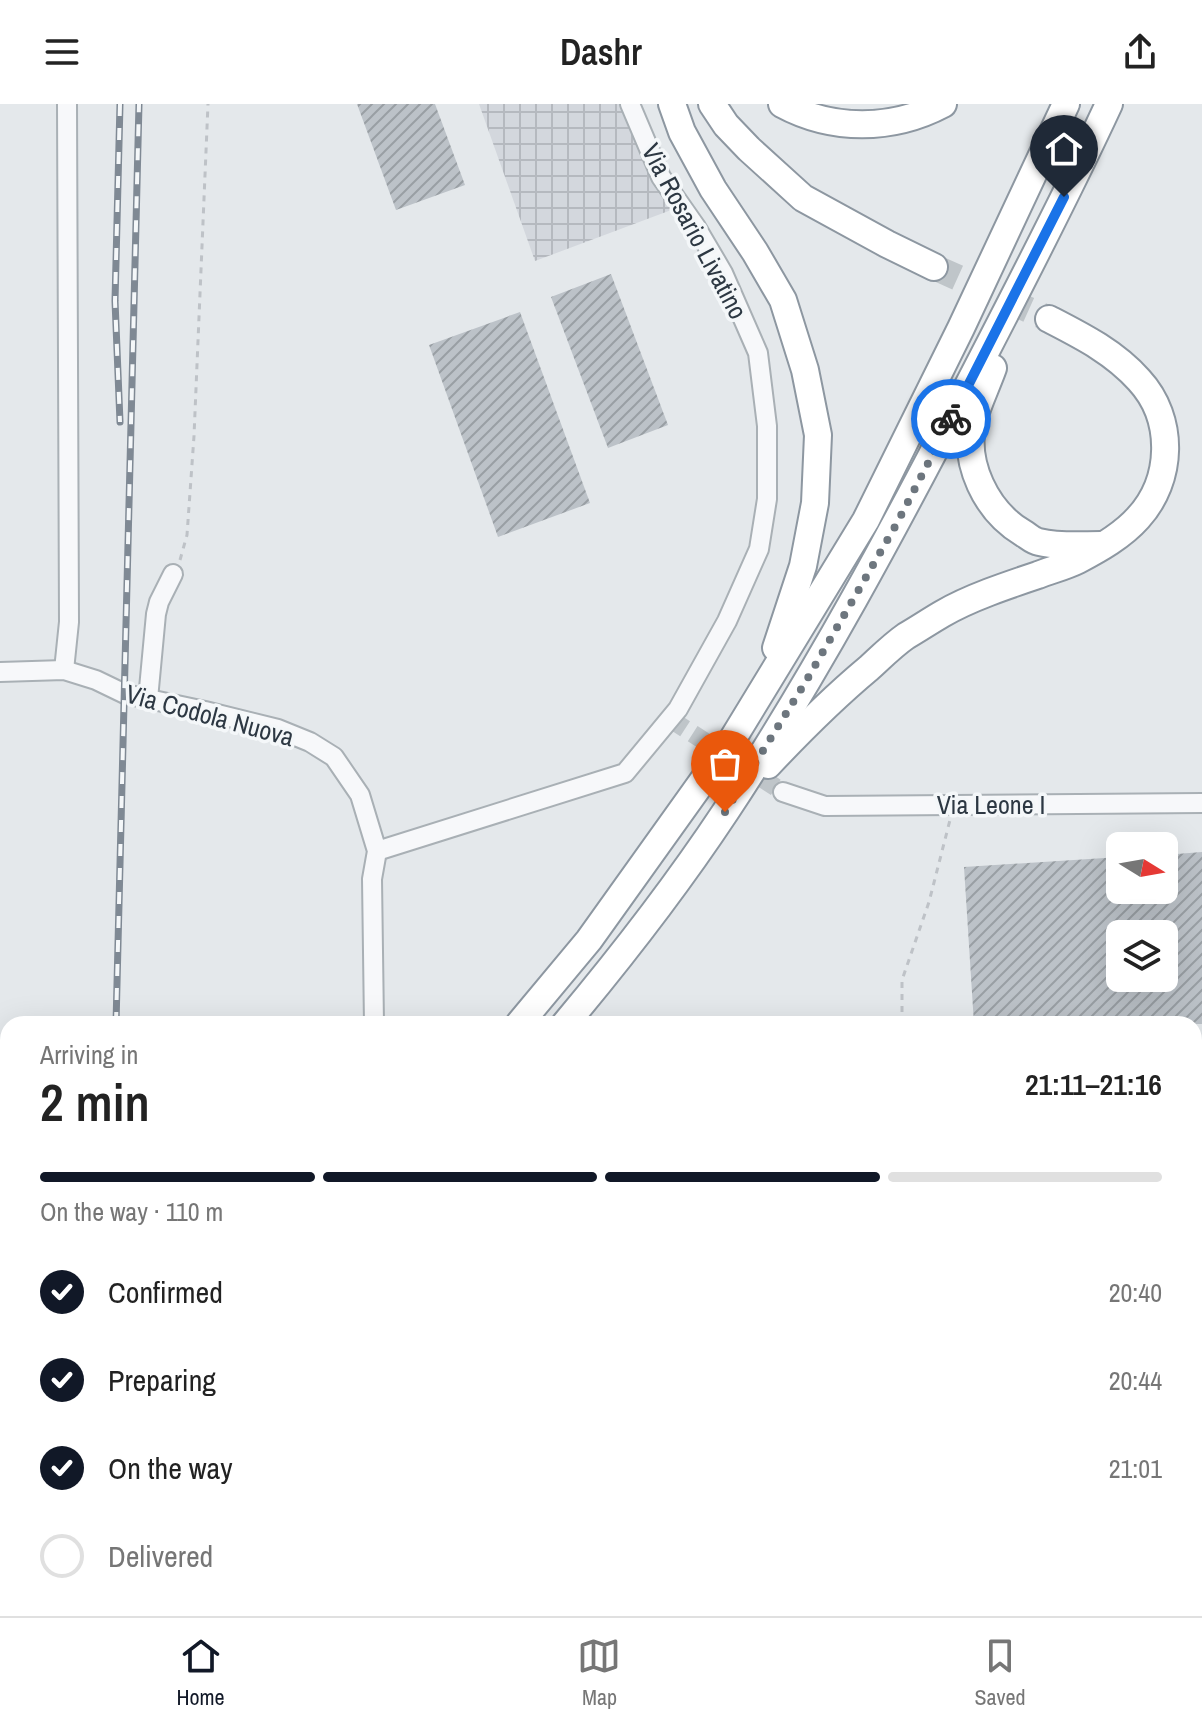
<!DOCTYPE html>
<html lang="en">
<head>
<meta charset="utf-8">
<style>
  body { margin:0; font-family:"Archivo Narrow",sans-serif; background:#f2f2f2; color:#222; height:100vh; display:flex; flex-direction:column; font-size:30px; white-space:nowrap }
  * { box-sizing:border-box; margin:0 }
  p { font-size:26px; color:#767676 }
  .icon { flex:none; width:44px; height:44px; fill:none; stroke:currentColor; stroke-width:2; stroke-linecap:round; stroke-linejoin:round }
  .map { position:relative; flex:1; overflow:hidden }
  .sheet { position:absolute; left:0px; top:912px; width:1202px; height:600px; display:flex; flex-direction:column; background:#fff; border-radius:24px 24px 0 0; box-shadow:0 8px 32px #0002 }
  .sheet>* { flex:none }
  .needle { width:52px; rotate:101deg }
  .buttons { position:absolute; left:1106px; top:728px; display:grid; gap:16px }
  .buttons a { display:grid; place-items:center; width:72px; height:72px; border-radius:12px; background:#fff; box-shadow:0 8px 32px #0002; font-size:40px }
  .pin { position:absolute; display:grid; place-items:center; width:68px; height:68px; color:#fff; margin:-82px -34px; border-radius:50% 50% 50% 0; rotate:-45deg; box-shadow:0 0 8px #0007 }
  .pin .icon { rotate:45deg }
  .courier { position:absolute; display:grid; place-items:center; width:80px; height:80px; margin:-40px; border:6px solid #1a73e8; border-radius:50%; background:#fff; color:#222; box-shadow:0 2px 10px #0007 }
  .head em { font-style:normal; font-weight:600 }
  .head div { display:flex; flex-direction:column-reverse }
  .head { display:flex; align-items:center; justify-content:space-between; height:136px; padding:0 40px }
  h1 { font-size:52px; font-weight:600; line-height:60px }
  .bar { display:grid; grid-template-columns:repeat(4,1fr); gap:12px 8px; align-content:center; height:96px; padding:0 40px }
  .bar i { height:10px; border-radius:6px; background:#e0e0e0 }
  .bar .active { background:#111827 }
  .bar p { grid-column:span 4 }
  ol { padding:0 40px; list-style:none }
  li { display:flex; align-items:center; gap:24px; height:88px }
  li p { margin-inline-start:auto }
  li .icon { padding:8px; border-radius:50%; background:#111827; color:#fff; stroke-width:4 }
  li:last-child { color:#767676 }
  li i { width:44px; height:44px; border:4px solid #e0e0e0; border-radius:50% }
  header { display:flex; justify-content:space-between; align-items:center; height:104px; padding:0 40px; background:#fff; font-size:36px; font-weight:600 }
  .dock { display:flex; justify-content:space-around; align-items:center; height:112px; border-top:2px solid #e0e0e0; background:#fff; font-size:22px; color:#767676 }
  .dock a { display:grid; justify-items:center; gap:4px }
  .dock .active { color:#111827 }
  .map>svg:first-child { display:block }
  .industrial { fill:url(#industrial-grid) }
  .building { fill:url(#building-hatch); fill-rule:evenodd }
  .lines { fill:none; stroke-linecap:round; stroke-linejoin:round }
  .minor-tunnel { stroke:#bfc5c9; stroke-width:18; stroke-dasharray:18 9; stroke-linecap:butt }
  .highway-tunnel { stroke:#bfc5c9; stroke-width:26; stroke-dasharray:26 13; stroke-linecap:butt }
  .minor-casing { stroke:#a9b0b5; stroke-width:22 }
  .highway-casing { stroke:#8d97a1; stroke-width:30 }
  .path { stroke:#bec2c7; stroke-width:3; stroke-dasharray:6 6; stroke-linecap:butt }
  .minor { stroke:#f7f8fa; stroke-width:18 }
  .highway { stroke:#fff; stroke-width:26 }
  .rail-casing { stroke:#7f8994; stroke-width:7 }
  .rail { stroke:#f4f7f9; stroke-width:4; stroke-dasharray:12; stroke-linecap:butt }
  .done { stroke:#6d767e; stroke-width:8; stroke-dasharray:0 14.4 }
  .route { stroke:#1a73e8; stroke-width:10 }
  .labels { text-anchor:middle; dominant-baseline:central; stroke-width:7; stroke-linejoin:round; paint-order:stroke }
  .street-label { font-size:26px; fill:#2d3843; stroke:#f4f7f9 }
</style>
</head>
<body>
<header><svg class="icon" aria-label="menu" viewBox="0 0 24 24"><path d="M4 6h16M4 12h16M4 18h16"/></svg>Dashr<svg class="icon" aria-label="share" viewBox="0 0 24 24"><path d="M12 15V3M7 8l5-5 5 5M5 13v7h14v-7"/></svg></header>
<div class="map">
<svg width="1202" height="1512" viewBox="0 0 1202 1512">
  <defs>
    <pattern id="industrial-grid" width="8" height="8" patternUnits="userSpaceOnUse" patternTransform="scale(2)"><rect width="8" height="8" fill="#d3d7dd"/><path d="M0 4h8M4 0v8" fill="none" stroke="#b5b9bf"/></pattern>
    <pattern id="building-hatch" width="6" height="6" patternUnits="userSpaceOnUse" patternTransform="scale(2)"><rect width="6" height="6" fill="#bcc2c8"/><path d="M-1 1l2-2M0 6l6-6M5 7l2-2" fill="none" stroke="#999fa4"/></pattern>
  </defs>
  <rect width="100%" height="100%" fill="#e4e8eb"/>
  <!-- industrial -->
  <path class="industrial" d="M479,0H622L649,69L674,105L535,157Z"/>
  <!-- building -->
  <g class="building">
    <path d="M357,0H435L465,81L396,106Z"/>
    <path d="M611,170L668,321L608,344L551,193Z"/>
    <path d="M520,208L590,399L498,433L429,241Z"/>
    <path d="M1202,748V920H974L964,763L1120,753V786H1164V751ZM1120,830H1164V874H1120Z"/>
  </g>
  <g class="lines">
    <!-- minor-tunnel -->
    <path class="minor-tunnel" d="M670,615L783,688"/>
    <!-- highway-tunnel -->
    <path class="highway-tunnel" d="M934,163L1049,215"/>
    <defs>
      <g id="minor">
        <path d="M64,566L69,518L67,0"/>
        <path d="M0,568L64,566L96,576L125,590L205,607L278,625L310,638L334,653L360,691L377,747L372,775L374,920"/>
        <path d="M148,595L156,510L159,498L173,470"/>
        <path d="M783,688L825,702L1202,699"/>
        <path d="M377,747L625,669L678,605L727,517L759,445L767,395V322L758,249L723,169L696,123L661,73L630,0"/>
        <path d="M416,1504L421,1512"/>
      </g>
      <g id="highway">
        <path d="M672,0L682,28L713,85L755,148L783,196L805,266L818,331L815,399L803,462L776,544"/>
        <path d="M712,0L726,21L749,45L803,94L887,140L934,163"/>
        <path d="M782,0C832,27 892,27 943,0"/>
        <path d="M993,264C987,281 978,299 973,317C963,359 986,407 1023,429C1028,432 1033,437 1039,438C1059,443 1081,441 1101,441"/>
        <path d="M768,661C800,627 833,594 869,564C881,553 893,541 906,532C918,525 930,517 942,510C969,494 1008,481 1038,471C1051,466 1066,462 1078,456C1099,445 1122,432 1138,414C1173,376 1175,315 1139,276C1114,248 1082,232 1049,215"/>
        <path d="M519,920L589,836L732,636L866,416L961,224L1066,0"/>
        <path d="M565,920C622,852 677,781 726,707C817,569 895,423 971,276C1018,185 1066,93 1109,0"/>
        <path d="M0,1508L8,1498"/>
        <path d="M37,1512L44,1504"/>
      </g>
    </defs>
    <!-- minor casing -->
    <use href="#minor" class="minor-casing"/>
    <!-- highway casing -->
    <use href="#highway" class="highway-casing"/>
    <!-- path -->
    <g class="path">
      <path d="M180,456L187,431L194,332L208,0"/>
      <path d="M902,920V876L929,798L950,716"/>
    </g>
    <!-- minor -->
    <use href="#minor" class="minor"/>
    <!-- highway -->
    <use href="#highway" class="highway"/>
    <defs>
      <g id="rail">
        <path d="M120,0L115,197L120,318"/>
        <path d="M116,920L139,0"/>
        <path d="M101,1504V1512"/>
      </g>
    </defs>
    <!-- rail casing -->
    <use href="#rail" class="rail-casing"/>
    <!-- rail -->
    <use href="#rail" class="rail"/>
  </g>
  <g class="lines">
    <!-- done -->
    <path class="done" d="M725,708L805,579L896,421L951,315"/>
    <!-- route -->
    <path class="route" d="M951,315L1064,93"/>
  </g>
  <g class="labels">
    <!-- street labels -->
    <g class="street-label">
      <text transform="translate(695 127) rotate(62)">Via Rosario Livatino</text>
      <text transform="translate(210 611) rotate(15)">Via Codola Nuova</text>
      <text x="991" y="700">Via Leone I</text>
    </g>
  </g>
</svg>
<div class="buttons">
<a><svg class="needle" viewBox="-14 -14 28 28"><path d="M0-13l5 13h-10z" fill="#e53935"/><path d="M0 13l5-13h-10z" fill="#767676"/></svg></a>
<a><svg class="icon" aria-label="layers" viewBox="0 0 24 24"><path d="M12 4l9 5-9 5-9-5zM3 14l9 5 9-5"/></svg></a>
</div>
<div class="pin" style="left:725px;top:708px;background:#ea580c"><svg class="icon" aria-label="bag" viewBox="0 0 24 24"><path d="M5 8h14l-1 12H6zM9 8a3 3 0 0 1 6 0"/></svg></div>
<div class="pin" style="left:1064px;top:93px;background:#1f2937"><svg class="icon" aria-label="home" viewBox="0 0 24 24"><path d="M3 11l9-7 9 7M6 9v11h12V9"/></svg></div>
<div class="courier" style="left:951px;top:315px"><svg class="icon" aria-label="bike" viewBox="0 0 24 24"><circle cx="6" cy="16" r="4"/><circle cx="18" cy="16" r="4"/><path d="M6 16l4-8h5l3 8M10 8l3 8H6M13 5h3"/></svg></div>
<section class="sheet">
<div class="head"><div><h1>2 min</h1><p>Arriving in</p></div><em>21:11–21:16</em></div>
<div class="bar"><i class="active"></i><i class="active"></i><i class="active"></i><i></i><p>On the way · 110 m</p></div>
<ol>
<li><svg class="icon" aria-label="check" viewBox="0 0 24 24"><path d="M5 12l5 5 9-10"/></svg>Confirmed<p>20:40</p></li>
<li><svg class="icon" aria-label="check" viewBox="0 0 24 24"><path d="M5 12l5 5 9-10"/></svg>Preparing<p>20:44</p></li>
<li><svg class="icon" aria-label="check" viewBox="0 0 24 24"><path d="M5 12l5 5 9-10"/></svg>On the way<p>21:01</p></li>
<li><i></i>Delivered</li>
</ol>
</section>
</div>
<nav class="dock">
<a class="active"><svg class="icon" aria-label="home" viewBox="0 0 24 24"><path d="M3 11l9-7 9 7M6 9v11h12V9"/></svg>Home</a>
<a><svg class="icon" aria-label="map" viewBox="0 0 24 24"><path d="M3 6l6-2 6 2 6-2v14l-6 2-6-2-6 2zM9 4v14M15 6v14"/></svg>Map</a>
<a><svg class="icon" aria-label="saved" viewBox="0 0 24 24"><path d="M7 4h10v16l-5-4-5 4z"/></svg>Saved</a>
</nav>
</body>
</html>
